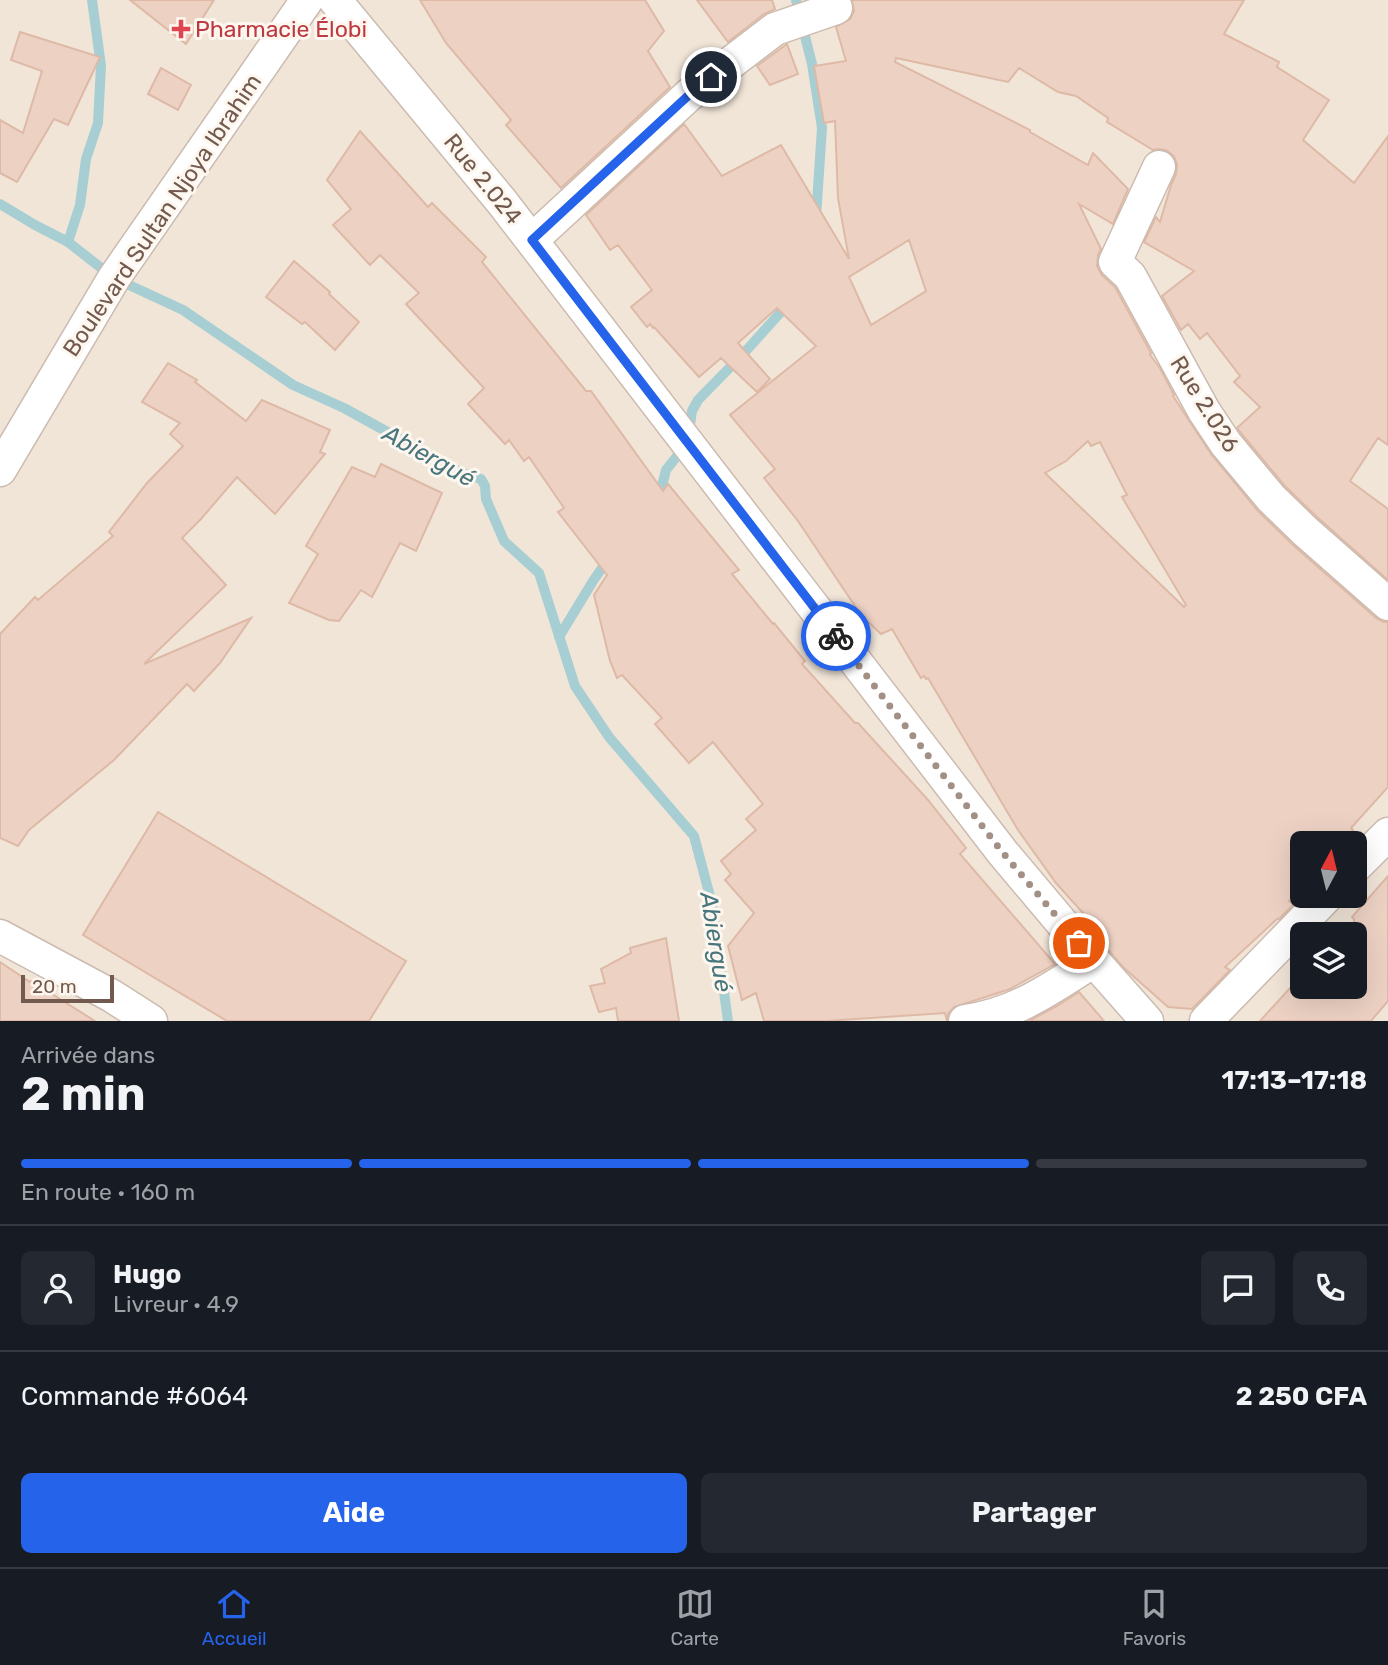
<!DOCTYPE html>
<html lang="fr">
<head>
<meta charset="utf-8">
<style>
  body { margin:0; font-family:Rubik,sans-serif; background:#242831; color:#f1f3f6; height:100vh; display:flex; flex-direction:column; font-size:26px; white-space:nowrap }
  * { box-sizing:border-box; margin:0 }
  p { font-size:23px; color:#9ea1a6 }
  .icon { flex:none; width:38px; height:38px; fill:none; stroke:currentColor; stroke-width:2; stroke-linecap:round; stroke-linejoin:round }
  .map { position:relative; height:1021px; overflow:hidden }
  .panel { display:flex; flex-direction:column; background:#171b24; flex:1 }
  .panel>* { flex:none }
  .needle { width:46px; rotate:7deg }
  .fabs { position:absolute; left:1290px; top:831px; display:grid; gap:14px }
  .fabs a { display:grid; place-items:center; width:77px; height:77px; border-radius:10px; background:#171b24; box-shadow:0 7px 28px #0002; font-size:35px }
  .scale { position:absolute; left:21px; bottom:18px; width:93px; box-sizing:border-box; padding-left:7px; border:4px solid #725a4f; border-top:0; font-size:19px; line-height:24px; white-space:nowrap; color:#725a4f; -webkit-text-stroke:5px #fdf7ef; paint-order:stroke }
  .pin { position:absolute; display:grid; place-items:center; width:60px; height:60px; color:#fff; margin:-30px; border:4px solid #fff; border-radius:50%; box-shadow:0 2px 7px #0007 }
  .courier { position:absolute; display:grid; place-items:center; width:70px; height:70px; margin:-35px; border:5px solid #2563eb; border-radius:50%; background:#fff; color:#222; box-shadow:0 2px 9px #0007 }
  .summary em { font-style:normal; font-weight:700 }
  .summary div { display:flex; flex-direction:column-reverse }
  .summary { display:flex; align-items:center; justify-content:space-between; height:119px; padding:0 21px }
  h1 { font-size:46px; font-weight:700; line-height:52px }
  .bar { display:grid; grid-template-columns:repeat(4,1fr); gap:10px 7px; align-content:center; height:84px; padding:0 21px }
  .bar i { height:9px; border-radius:5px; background:#363941 }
  .bar .current { background:#2563eb }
  .bar p { grid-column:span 4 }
  .line { display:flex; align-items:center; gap:18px; padding:0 21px; border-top:2px solid #363941 }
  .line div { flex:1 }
  .round { display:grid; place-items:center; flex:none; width:74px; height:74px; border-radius:10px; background:#242831 }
  .action { display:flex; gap:14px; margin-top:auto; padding:14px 21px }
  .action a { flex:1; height:80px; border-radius:10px; background:#2563eb; color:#fff; font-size:28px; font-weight:700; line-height:80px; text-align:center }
  .action a+a { background:#242831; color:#f1f3f6 }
  .tab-bar { display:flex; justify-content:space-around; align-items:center; height:98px; border-top:2px solid #363941; background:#171b24; font-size:19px; color:#9ea1a6 }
  .tab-bar a { display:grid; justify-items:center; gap:4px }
  .tab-bar .current { color:#2563eb }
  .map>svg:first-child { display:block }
  .residential { fill:#f1e5d8; fill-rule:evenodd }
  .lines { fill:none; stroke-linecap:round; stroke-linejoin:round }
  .stream { stroke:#a7ced3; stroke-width:10 }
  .building { fill:#edd2c4; stroke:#deb9a6; stroke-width:2; fill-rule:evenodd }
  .minor-casing { stroke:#cbbbb0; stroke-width:35 }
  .minor { stroke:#fff; stroke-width:32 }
  .done { stroke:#a29085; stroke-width:7; stroke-dasharray:0 12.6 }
  .route { stroke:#2563eb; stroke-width:9 }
  .health-dot { fill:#e0444e; stroke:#fdf7ef; stroke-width:2.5 }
  .labels { text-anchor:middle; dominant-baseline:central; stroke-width:6; stroke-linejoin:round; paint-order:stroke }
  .health-label { font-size:23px; fill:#be3a42; stroke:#fdf7ef; text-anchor:start }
  .street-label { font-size:23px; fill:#725a4f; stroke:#fdf7ef }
  .water-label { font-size:24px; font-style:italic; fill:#48767c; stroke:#fdf7ef }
</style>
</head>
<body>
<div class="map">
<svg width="1388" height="1021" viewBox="0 0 1388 1021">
  <rect width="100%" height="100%" fill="#faf3e9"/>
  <!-- residential -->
  <path class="residential" d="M0,0H1388V1021H0ZM1302,844H1354V896H1302ZM1302,934H1354V987H1302Z"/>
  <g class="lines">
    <!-- stream -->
    <g class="stream">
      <path d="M796,0L812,64L822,128L816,217"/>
      <path d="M0,204L35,225L68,242L114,278L183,310L293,385L344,408L462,473L481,479L485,486L486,499L504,541L539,573L575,686L609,737L694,836L712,904L728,1021"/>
      <path d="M68,242L80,205L86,159L98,123L101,66L92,0"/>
      <path d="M689,432L692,411L698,400L745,352L789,303"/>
      <path d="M653,498L662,486L666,470L685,446"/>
      <path d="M559,637L593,581L609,558"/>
    </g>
  </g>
  <!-- building -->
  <g class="building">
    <path d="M130,0H214L186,44Z"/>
    <path d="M420,0H645L664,31L648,51L670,87L561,188L506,125L511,120L446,43Z"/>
    <path d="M697,0H772L775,9L764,14L728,42Z"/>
    <path d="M852,0H1244L1224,34L1279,62L1277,67L1329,100L1303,140L1354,183L1388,136V445L1378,438L1350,481L1388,509V580L1317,517L1284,485L1241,433L1237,428L1260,407L1234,382L1240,376L1207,333L1200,339L1188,324L1181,330L1162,296L1194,271L1144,242L1156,217L1160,222L1171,185L1176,174L1177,165L1174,156L1166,150L1158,149L1153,150L1107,122L1108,118L1076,96L1058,92L1019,68L1008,82L896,58L895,62L1030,130V132L1088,165L1093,153L1128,189L1113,224L1079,204L1101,249L1098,255L1097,266L1102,275L1115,287L1151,353L1150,355L1160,368L1174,395L1173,396L1211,454L1258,511L1293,545L1376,618L1384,622H1388V787L1351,828L1353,830L1339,844H1302V888L1289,901L1293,905L1279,919H1277L1225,967L1230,970L1192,1009L1168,1007L1123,967L1097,937L1101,933L1056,883L1018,830L928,678L926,679L924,676L921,678L892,629L881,634L861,615L798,521L764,478L775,469L730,415L816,346L777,308L738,343L770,379L757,392L721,358L699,377L654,327L653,328L650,324L647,327L631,307L652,290L618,245L610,250L586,215L684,124L722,176L781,145L849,259L838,198L835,121L824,123L814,66L846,61L836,27L850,19L854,11ZM909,240L926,291L871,325L849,277ZM1088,441L1091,446L1100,442L1127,495L1122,497L1186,605L1184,607L1045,473L1066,461Z"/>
    <path d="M20,32L100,57L68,125L54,119L17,182L0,173V120L23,133L42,71L11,60Z"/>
    <path d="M787,44L798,74L770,85L757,66Z"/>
    <path d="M161,68L191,85L178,110L148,94Z"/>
    <path d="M360,131L428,207L432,203L486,257L482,262L586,391H591L663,491L668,484L739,570L732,574L773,624L774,623L805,661L802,664L855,723H858L928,800L966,848L960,854L1055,964L1010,989L954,1007L948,1014L947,1021L945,1013L826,1021H764L756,993L742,1000L728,946L754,913L725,880L731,874L721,861L756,830L746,819L763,804L713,742L689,763L655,724L662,718L622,675L617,678L610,661L594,595L607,575L558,512L564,508L529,457L524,461L509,440L505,444L468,404L484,388L406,304L419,293L380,255L370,265L333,225L351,209L327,180Z"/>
    <path d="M294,261L330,292L329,294L359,322L335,350L305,322L302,324L266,297Z"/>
    <path d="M168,363L197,380L195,382L246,421L262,400L330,430L320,452L325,454L275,514L237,477L201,519L182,538L226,585L144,664L251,618L220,663L194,691L187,684L114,760L29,830L18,846L0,838V634L35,597L38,600L113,536L109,532L147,483L183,446L170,434L180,423L142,402Z"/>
    <path d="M381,464L442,493L416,551L400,543L372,597L361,590L339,621L329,620L289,603L318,554L306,546L352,467L375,477Z"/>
    <path d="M158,812L406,961L369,1021H227L83,935Z"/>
    <path d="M1388,876V1001L1371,1021H1260L1291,987H1354V919L1352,917Z"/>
    <path d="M666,938L679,1021H618L616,1008L599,1012L590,986L605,983L601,969L631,953L630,948Z"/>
    <path d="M0,962L30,982L31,981L95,1021H0Z"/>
    <path d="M1079,992L1104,1021H1029L1057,1006Z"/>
  </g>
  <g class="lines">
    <defs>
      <g id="minor">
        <path d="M335,0L502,202L1003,853L1094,961L1147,1021"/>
        <path d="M1159,167L1115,262L1130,276L1204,411L1226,444L1271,498L1305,531L1388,604"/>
        <path d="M532,240L690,94L775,29L836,8"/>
        <path d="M0,470L114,278L307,0"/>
        <path d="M1354,868L1388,834"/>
        <path d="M0,936L112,996L151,1021"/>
        <path d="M965,1021C1017,1014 1051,988 1094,961"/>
        <path d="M1206,1021L1327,896"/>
      </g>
    </defs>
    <!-- minor casing -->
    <use href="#minor" class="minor-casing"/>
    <!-- minor -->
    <use href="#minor" class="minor"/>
  </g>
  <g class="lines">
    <!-- done -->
    <path class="done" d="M836,636L1003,853L1079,943"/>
    <!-- route -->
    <path class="route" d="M711,77L690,94L532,240L836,636"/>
  </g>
  <!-- markers -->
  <path class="health-dot" d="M177.5 18.5h7v7h7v7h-7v7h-7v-7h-7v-7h7z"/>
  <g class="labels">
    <!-- health labels -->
    <g class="health-label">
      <text x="195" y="29">Pharmacie Élobi</text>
    </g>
    <!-- street labels -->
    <g class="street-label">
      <text transform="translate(483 179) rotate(51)">Rue 2.024</text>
      <text transform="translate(162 215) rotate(-56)">Boulevard Sultan Njoya Ibrahim</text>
      <text transform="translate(1205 404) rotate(58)">Rue 2.026</text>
    </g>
    <!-- water labels -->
    <g class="water-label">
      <text transform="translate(429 456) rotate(29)">Abiergué</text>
      <text transform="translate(716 942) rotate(81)">Abiergué</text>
    </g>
  </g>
</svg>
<div class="fabs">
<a><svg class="needle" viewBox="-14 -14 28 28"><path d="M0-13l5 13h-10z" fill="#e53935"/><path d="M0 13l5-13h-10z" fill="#9ea1a6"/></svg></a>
<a><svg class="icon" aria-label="layers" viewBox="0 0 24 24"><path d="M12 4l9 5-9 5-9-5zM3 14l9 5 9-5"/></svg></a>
</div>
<div class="scale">20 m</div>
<div class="pin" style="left:1079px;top:943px;background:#ea580c"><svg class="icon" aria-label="bag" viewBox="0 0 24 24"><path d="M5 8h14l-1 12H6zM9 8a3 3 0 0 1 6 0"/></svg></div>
<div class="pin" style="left:711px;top:77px;background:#1f2937"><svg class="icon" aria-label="home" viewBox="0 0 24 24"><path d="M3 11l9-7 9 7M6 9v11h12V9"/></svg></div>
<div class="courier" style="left:836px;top:636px"><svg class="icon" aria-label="bike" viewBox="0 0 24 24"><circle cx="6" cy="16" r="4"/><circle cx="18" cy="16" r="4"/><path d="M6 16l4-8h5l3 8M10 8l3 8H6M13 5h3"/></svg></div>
</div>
<section class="panel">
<div class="summary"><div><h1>2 min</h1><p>Arrivée dans</p></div><em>17:13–17:18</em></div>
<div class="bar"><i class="current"></i><i class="current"></i><i class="current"></i><i></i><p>En route · 160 m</p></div>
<div class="line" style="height:126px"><a class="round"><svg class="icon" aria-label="person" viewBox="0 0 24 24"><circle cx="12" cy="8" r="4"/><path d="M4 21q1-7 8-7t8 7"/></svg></a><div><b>Hugo</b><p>Livreur · 4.9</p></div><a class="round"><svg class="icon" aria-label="chat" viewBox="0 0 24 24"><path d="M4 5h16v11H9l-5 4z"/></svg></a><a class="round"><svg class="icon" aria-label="phone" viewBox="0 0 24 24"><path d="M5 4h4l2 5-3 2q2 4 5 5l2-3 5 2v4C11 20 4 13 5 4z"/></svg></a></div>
<div class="line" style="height:91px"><div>Commande #6064</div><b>2 250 CFA</b></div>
<div class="action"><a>Aide</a><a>Partager</a></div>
</section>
<nav class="tab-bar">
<a class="current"><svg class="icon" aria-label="home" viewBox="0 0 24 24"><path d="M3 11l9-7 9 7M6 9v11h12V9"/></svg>Accueil</a>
<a><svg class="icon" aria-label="map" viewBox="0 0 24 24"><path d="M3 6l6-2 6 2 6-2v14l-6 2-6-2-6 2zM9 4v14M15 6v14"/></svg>Carte</a>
<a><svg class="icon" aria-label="saved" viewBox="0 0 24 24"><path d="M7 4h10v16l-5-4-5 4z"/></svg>Favoris</a>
</nav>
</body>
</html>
